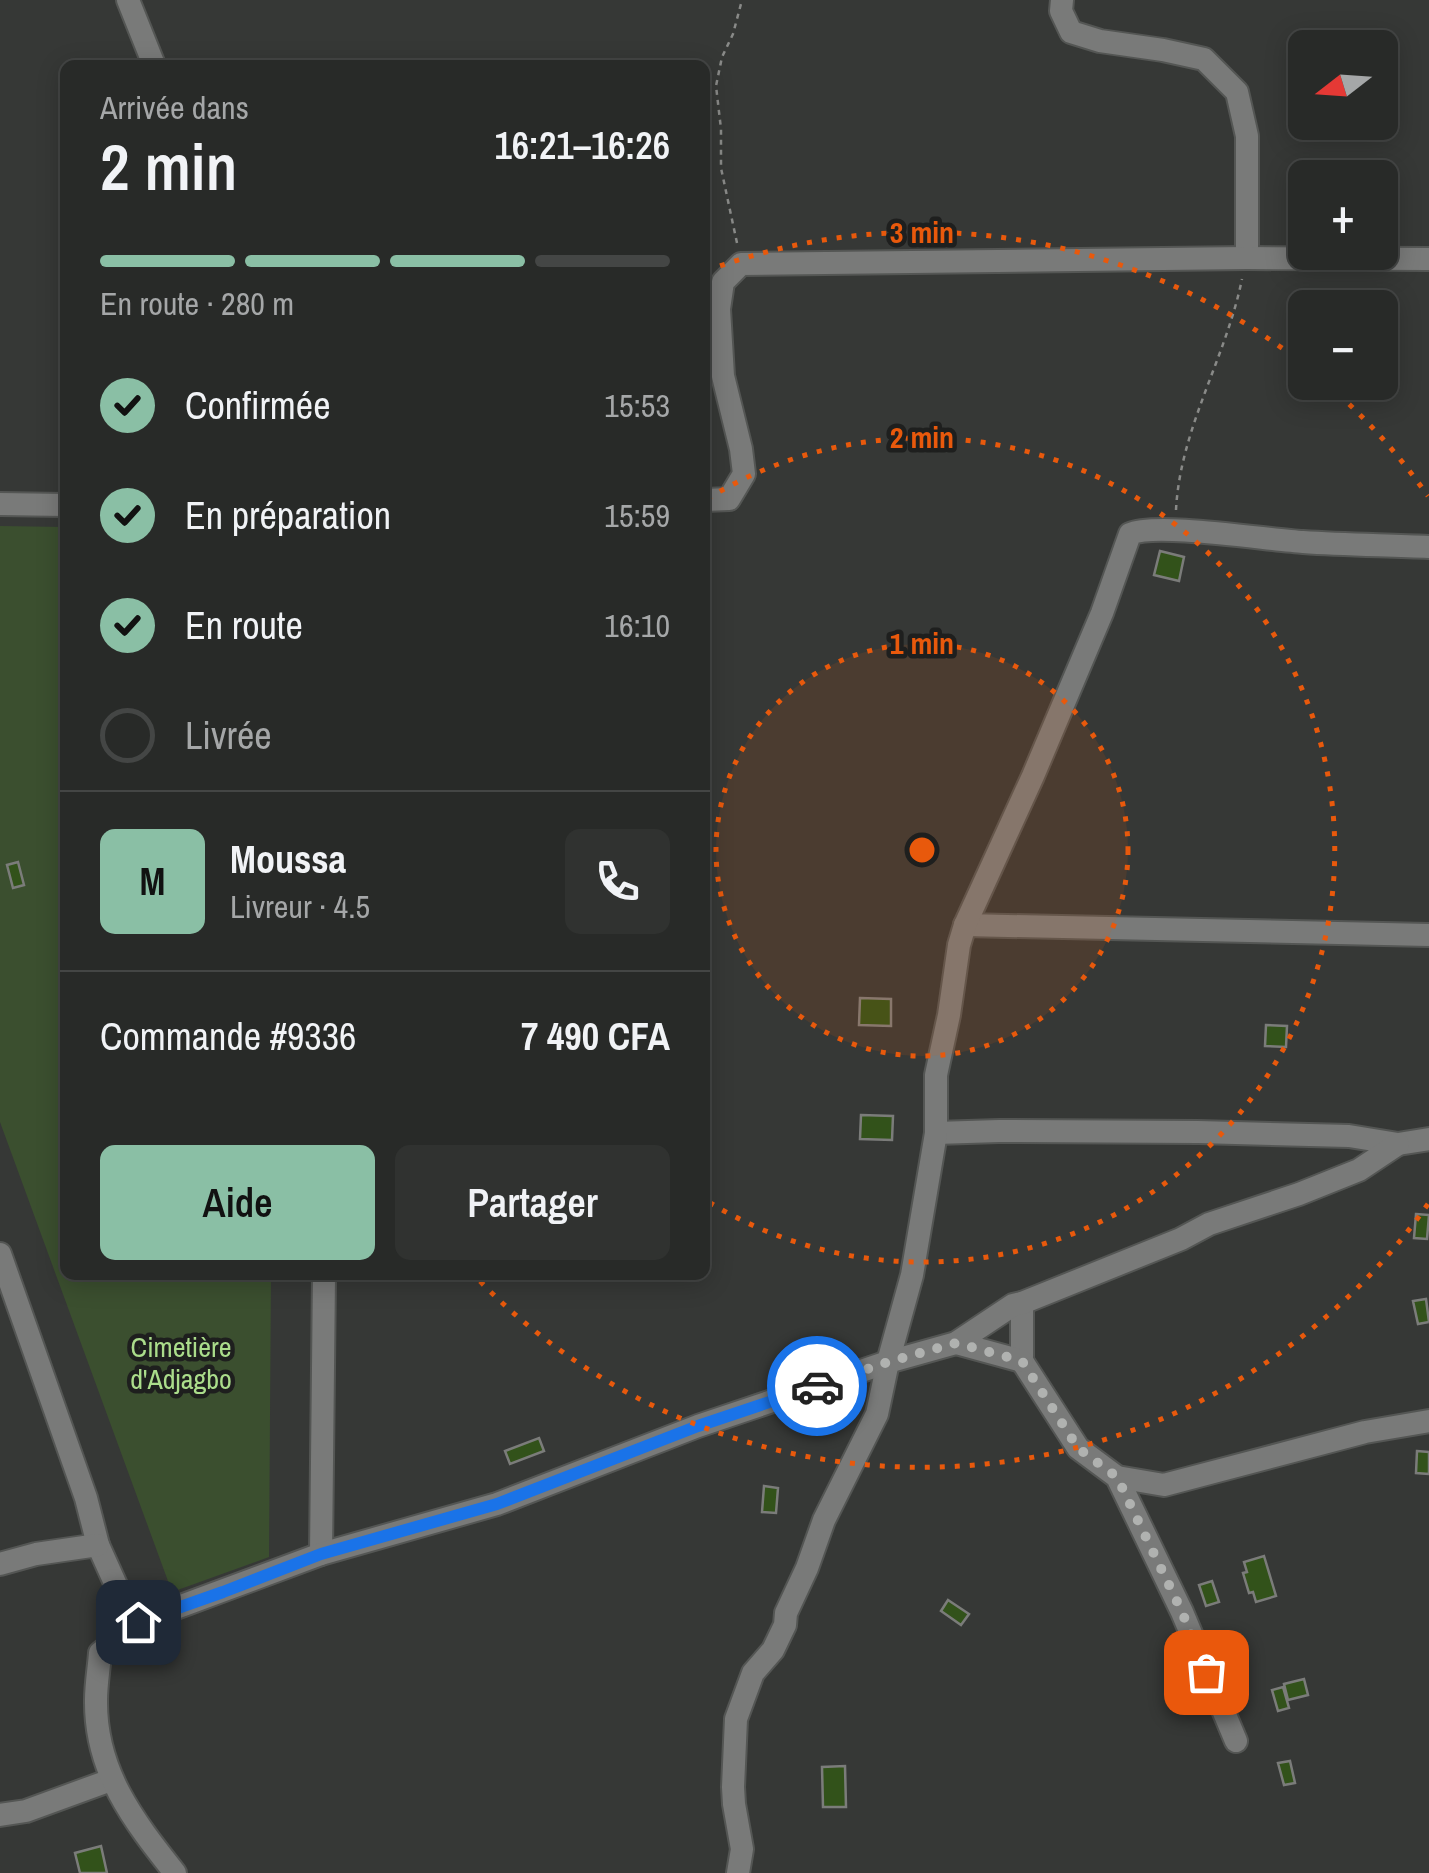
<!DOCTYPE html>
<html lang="fr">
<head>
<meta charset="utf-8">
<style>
  body { margin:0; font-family:"Archivo Narrow",sans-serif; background:#303230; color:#f1f3f6; height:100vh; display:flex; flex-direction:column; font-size:38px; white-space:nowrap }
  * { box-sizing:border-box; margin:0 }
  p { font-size:32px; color:#a5a7a8 }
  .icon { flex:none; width:55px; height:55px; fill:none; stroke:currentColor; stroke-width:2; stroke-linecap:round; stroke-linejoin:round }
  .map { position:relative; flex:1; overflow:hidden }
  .panel { position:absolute; left:60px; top:60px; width:650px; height:1220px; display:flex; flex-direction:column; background:#282a28; border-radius:15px; box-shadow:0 5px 25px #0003,0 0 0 2px #444645 }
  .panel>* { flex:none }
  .needle { width:65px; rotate:253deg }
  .buttons { position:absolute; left:1288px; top:30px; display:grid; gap:20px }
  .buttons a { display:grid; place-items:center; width:110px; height:110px; border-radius:15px; background:#282a28; box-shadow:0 5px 25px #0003,0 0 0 2px #444645; font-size:50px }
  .pin { position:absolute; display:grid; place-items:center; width:85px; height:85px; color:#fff; margin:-42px; border-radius:20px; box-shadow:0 5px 15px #0006 }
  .courier { position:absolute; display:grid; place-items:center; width:100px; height:100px; margin:-50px; border:8px solid #1a73e8; border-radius:50%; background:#fff; color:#222; box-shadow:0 2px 12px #0007 }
  .overview em { font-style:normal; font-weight:600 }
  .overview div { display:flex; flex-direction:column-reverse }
  .overview { display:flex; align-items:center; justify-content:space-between; height:170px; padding:0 40px }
  h1 { font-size:65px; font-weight:600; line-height:75px }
  .bar { display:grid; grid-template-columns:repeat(4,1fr); gap:15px 10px; align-content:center; height:120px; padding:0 40px }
  .bar i { height:12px; border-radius:8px; background:#444645 }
  .bar .active { background:#8abfa5 }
  .bar p { grid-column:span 4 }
  .line { display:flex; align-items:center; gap:25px; padding:0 40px; border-top:2px solid #444645 }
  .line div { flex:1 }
  .round { display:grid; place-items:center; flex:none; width:105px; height:105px; border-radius:15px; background:#303230 }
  ol { padding:0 40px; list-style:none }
  li { display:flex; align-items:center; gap:30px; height:110px }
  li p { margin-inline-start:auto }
  li .icon { padding:10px; border-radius:50%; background:#8abfa5; color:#111; stroke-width:4 }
  li:last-child { color:#a5a7a8 }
  li i { width:55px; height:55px; border:5px solid #444645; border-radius:50% }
  .cta { display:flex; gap:20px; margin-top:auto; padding:20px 40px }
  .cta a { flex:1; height:115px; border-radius:15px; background:#8abfa5; color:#111; font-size:40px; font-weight:600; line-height:115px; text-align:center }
  .cta a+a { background:#303230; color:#f1f3f6 }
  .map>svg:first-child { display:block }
  .green { fill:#3b4f2f }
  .building { fill:#32521a; stroke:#7b7c7a; stroke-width:2.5 }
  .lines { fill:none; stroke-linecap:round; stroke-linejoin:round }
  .minor-casing { stroke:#545654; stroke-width:26 }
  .path { stroke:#898a88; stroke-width:2.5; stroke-dasharray:5 5; stroke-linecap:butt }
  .minor { stroke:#797a79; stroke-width:22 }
  .done { stroke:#b0b2b0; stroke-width:10; stroke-dasharray:0 18 }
  .route { stroke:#1a73e8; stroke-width:12 }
  .ring { fill:none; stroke:#e8590c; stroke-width:5; stroke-dasharray:5 10 }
  .labels { text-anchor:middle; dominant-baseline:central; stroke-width:9; stroke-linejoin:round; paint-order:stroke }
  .park-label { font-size:28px; fill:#abdd8b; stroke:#1e1f1e }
  .centre { fill:#e8590c; stroke:#1e1f1e; stroke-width:5 }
  .ring-label { font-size:30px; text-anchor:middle; font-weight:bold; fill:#e8590c; stroke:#1e1f1e; stroke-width:9; stroke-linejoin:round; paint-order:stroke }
</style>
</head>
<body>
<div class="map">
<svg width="1429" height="1873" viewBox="0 0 1429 1873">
  <rect width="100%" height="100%" fill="#363836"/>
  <!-- green -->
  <path class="green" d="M0,526L65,527V1275H271L269,1557L172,1592L0,1122Z"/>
  <!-- building -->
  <g class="building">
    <path d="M1160,551L1184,557L1179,581L1154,575Z"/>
    <path d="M18,862L24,885L13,888L7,865Z"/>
    <path d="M860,998L891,999V1026L859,1025Z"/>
    <path d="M1266,1025L1287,1026L1286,1047L1265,1046Z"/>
    <path d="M861,1115L893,1116L892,1140L860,1139Z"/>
    <path d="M1416,1214L1429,1215L1427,1239L1414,1238Z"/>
    <path d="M1426,1299L1429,1322L1418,1324L1413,1301Z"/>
    <path d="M858,1388L862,1401L841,1407L838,1394Z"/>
    <path d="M539,1438L544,1451L510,1464L505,1451Z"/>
    <path d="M1417,1451L1429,1452V1474L1416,1473Z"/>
    <path d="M764,1486L778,1488L776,1513L762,1512Z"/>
    <path d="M1264,1556L1276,1596L1256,1602L1253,1592L1249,1593L1243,1573L1247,1572L1244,1562Z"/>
    <path d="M1212,1581L1219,1602L1206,1606L1199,1585Z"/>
    <path d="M948,1600L969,1614L961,1625L941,1611Z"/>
    <path d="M1304,1679L1308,1695L1288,1700L1284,1684Z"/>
    <path d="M1283,1687L1289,1708L1278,1711L1272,1690Z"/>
    <path d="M1290,1761L1295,1783L1284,1785L1278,1763Z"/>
    <path d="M845,1766L846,1807H823L822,1767Z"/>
    <path d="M101,1846L107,1873H80L75,1853Z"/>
  </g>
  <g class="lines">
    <defs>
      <g id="minor">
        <path d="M128,0L154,65"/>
        <path d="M1062,0L1061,11L1071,32L1100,41L1163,50L1204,59L1237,92L1247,136V258"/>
        <path d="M705,500L729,499L744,474L741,449L723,376L719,309L723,282L741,264L1247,258L1429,259"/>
        <path d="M0,504L65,505"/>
        <path d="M965,925L1429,935"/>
        <path d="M936,1133L999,1131L1198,1132L1349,1136L1398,1144L1429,1139"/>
        <path d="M0,1254L86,1498L98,1545L120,1594L138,1622"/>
        <path d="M1022,1303V1361L1078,1448L1117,1477L1182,1612L1236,1741"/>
        <path d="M956,1343L1022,1361"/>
        <path d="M1117,1477L1164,1485L1365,1432L1429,1421"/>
        <path d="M321,1554L324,1275"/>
        <path d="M0,1564L36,1554L98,1545"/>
        <path d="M0,1815L26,1811L111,1780"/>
        <path d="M175,1873C133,1820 95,1771 96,1700C96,1684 99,1668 100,1653L138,1622L321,1554L497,1504L698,1426L888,1362L956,1343L1013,1305L1022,1303L1181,1239L1209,1224L1299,1194L1359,1170L1398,1144"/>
        <path d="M738,1873L742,1849L734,1804L733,1787L736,1719L753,1673L773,1650L785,1625L786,1613L807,1568L824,1520L877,1414L888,1362L912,1275L936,1133V1075L949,1015L959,945L965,925L1033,776L1102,613L1130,534C1156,522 1268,540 1303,542C1345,545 1387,545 1429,547"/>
      </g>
    </defs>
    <!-- minor casing -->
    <use href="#minor" class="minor-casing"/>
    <!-- path -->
    <g class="path">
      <path d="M737,243L721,168V129L716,86L722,57L733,34L742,0"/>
      <path d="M1176,510C1180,429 1226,358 1242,279"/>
    </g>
    <!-- minor -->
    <use href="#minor" class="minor"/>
  </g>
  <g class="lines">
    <!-- done -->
    <path class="done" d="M817,1386L888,1362L956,1343L1022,1361L1078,1448L1117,1477L1182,1612L1206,1672"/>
    <!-- route -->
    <path class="route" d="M138,1622L223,1592L321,1554L497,1504L698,1426L817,1386"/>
  </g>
  <!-- distance rings -->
  <circle cx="922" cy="850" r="206" fill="#e8590c" fill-opacity=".12"/>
  <g class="ring">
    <circle cx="922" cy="850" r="206"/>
    <path d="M707 499A412 412 0 1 1 707 1201"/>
    <path d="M1428 1204A618 618 0 0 1 474 1275M706 271A618 618 0 0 1 1302 363M1327 384A618 618 0 0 1 1428 496"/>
  </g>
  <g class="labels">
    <!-- park labels -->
    <g class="park-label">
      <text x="181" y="1347">Cimetière<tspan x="181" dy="32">d'Adjagbo</tspan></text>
    </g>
  </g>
  <circle cx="922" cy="850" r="15" class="centre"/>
  <g class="ring-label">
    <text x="922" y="243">3 min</text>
    <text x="922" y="448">2 min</text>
    <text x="922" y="654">1 min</text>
  </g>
</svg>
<div class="buttons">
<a><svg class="needle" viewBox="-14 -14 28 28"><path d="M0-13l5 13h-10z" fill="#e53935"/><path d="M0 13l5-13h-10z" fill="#a5a7a8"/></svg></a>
<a>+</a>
<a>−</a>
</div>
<div class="pin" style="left:1206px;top:1672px;background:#ea580c"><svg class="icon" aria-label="bag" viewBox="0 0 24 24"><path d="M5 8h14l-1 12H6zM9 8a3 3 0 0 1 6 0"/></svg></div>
<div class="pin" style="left:138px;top:1622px;background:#1f2937"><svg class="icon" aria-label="home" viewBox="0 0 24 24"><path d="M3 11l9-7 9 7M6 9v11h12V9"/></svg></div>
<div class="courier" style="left:817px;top:1386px"><svg class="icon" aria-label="car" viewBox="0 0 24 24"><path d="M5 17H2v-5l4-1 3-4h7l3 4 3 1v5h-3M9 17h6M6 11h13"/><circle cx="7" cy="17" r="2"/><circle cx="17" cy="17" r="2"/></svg></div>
<section class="panel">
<div class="overview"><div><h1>2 min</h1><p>Arrivée dans</p></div><em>16:21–16:26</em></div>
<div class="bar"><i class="active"></i><i class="active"></i><i class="active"></i><i></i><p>En route · 280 m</p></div>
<ol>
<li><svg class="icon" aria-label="check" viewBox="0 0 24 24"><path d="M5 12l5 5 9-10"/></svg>Confirmée<p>15:53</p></li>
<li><svg class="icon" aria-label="check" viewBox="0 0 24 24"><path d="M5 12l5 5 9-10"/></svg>En préparation<p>15:59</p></li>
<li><svg class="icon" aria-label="check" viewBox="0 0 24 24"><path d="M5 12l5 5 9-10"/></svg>En route<p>16:10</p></li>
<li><i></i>Livrée</li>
</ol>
<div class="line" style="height:180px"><b class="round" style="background:#8abfa5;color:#111">M</b><div><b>Moussa</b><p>Livreur · 4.5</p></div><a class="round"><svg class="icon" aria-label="phone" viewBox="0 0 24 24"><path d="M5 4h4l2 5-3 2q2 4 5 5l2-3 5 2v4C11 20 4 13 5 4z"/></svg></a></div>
<div class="line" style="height:130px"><div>Commande #9336</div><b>7 490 CFA</b></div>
<div class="cta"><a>Aide</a><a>Partager</a></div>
</section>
</div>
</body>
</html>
